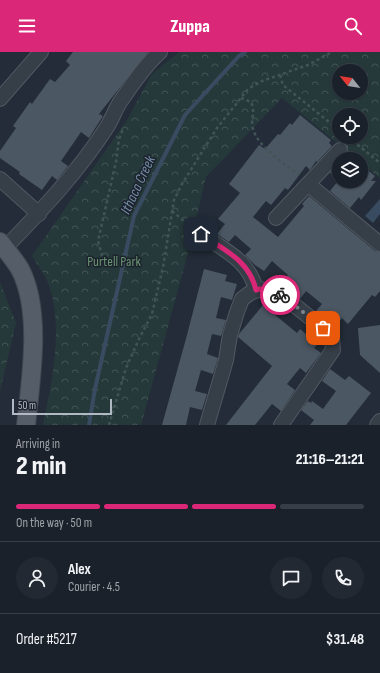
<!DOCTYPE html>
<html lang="en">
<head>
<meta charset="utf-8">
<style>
  body { margin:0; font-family:"Sofia Sans Condensed",sans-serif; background:#232932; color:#f1f3f6; height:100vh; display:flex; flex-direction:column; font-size:15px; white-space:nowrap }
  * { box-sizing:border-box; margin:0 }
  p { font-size:13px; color:#9fa3a8 }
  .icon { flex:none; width:22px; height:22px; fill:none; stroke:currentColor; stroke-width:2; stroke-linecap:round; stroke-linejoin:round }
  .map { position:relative; height:373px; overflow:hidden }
  .drawer { display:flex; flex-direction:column; background:#1a212a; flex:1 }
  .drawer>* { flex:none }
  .needle { width:26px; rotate:300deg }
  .tools { position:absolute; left:332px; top:12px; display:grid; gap:8px }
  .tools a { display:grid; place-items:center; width:36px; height:36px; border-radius:50%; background:#1a212a; box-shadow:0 1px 3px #0004,0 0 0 1px #383e47; font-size:20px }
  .scale { position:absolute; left:12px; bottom:10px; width:100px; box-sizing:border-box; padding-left:4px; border:2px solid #b1b9c4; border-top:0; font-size:11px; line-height:14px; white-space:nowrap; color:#b1b9c4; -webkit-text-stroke:3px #1c232d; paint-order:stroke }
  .pin { position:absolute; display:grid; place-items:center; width:34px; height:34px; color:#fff; margin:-17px; border-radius:8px; box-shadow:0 2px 6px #0006 }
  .courier { position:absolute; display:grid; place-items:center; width:40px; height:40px; margin:-20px; border:3px solid #db2777; border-radius:50%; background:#fff; color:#222; box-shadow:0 1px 5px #0007 }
  .headline em { font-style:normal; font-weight:800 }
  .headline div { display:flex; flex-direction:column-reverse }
  .headline { display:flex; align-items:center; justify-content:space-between; height:68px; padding:0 16px }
  h1 { font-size:26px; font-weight:800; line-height:30px }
  .bar { display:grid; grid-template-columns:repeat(4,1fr); gap:6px 4px; align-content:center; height:48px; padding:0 16px }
  .bar i { height:5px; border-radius:3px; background:#383e47 }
  .bar .active { background:#db2777 }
  .bar p { grid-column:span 4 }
  .line { display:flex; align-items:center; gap:10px; padding:0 16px; border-top:1px solid #383e47 }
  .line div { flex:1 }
  .round { display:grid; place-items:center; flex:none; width:42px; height:42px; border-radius:21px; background:#232932 }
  header { display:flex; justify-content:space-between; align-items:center; height:52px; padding:0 16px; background:#db2777; color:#fff; font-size:18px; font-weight:800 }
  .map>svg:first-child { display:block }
  .forest { fill:url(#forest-crowns); fill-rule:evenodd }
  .water { fill:#394b60 }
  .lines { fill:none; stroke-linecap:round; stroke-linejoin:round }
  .stream { stroke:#394b60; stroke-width:4 }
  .building { fill:#4b5763 }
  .minor-casing { stroke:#515963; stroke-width:16 }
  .major-casing { stroke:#404751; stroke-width:20 }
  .path { stroke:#435456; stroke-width:2.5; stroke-dasharray:3 3; stroke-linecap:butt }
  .minor { stroke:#363e48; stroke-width:14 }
  .major { stroke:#545d68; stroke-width:18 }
  .done { stroke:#7f8893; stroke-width:4; stroke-dasharray:0 7.2 }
  .route { stroke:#db2777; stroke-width:5 }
  .labels { text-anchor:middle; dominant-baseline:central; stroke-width:3; stroke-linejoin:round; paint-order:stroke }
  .park-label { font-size:14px; fill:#6a9373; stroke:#1c232d }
  .water-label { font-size:15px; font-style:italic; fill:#748ba6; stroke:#1c232d }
</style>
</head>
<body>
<header><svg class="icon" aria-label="menu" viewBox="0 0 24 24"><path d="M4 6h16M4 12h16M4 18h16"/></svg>Zuppa<svg class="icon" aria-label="search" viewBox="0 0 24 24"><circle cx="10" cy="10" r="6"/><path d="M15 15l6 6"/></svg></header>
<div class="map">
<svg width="380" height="373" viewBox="0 0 380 373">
  <defs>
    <pattern id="forest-crowns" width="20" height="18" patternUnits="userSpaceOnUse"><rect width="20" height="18" fill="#26393a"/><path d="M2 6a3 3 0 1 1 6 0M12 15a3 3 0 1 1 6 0" fill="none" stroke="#435455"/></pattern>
  </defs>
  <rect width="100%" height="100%" fill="#232c38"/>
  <!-- forest -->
  <g class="forest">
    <path d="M179,0H380V126L361,111V107H357L282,46L206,125L185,212L141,373H43C52,330 66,266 45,224C41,217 36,211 32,204L127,68L152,22ZM339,19H361V41H339ZM339,63H361V85H339Z"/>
    <path d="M0,230L16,271L0,339Z"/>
  </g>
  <!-- water -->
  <path class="water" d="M380,147V162L373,171L365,164Z"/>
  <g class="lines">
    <!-- stream -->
    <path class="stream" d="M89,373L95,337L134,164L185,63L239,4L245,0"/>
  </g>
  <!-- building -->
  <g class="building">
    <path d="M73,0H148L99,62L103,64L89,86L81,80L61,109L68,114L57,128L52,124L42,138L19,122L20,120L0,106V99L16,76L13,74L30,50L32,52L50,27L55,30L70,13L66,9Z"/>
    <path d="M300,63L331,88L329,91L332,94L317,110L316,109L310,118L306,114L288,138L285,136L271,153L266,149L253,165L278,185L304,154L302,152L309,144L375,199L380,200V239L375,245L372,243L348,272L342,266L334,276L316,259L322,252L306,239L300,247L280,232L288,223L272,209L264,219L255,213L245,203L251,197L235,183L229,190L217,182L225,172L218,167L240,141L229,132L259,93L265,97L278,82L280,83L290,71L292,73Z"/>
    <path d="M339,111V128L330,121Z"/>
    <path d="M361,113L375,124L371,129H376L361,148L359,145L350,156L330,139L338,129H361Z"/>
    <path d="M204,217L227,223L225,229L237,232L232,248L221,245L216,266L226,268L221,284L212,282L207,302L218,306L213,322L201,318L195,339L207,342L202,358L190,355L186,373H162L187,283Z"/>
    <path d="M263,253L297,281L300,277L318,292L314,296L321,301L306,321L300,316L287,332L295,338L281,359L272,352L255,373H226L272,314L238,285L239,282Z"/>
    <path d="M380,273V321L360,303L358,276Z"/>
    <path d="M330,317L345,328L349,324L371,341L346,373H310L314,368L301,358L308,349L311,351L312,349L323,357L336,339L322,329Z"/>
  </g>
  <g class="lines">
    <defs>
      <g id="minor">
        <path d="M0,47L41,0"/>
        <path d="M0,127L39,162"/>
        <path d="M308,132L380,192"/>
        <path d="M276,166L340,98"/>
        <path d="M201,182C224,198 249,208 256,238"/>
        <path d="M5,196C42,158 78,120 107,75C112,67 115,58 120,50C132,33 144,14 160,0"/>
        <path d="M207,373L226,308L230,283L237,260L242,247L250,241L261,237L283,244L323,276L332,286L333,298L281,373"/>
        <path d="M377,373L380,369"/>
      </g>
      <path id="major" d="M0,190C6,198 14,207 20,217C42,259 31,327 26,373"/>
    </defs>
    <!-- minor casing -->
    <use href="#minor" class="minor-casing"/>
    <!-- major casing -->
    <use href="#major" class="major-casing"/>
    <!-- path -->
    <g class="path">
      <path d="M280,23L283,33L339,78"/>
      <path d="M241,46L251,50C256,60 250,68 253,77C258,95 285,112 299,123"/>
      <path d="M348,85L380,111"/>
      <path d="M172,159L191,175"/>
      <path d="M116,214L103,207L98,189L116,110L119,87L123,77"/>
      <path d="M109,373L126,316L139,287L152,262L163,215L174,148L182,132L217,76L248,37L262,29L308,13L332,0"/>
    </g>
    <!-- minor -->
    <use href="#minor" class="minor"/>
    <!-- major -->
    <use href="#major" class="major"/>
  </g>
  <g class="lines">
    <!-- done -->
    <path class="done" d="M280,243L283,244L323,276"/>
    <!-- route -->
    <path class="route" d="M201,182C224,198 249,208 256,238L260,237L280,243"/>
  </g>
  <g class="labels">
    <!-- park labels -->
    <g class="park-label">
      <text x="114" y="209">Purtell Park</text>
    </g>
    <!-- water labels -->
    <g class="water-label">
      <text transform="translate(138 133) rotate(-65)">Ithaca Creek</text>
    </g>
  </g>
</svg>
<div class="tools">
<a><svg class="needle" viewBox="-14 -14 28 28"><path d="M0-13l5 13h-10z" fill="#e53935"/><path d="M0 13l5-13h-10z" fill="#9fa3a8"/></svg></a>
<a><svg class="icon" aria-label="locate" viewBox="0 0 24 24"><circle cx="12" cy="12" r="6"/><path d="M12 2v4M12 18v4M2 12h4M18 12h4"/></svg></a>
<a><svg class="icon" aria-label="layers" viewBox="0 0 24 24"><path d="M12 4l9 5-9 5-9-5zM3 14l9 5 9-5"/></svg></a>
</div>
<div class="scale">50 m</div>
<div class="pin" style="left:323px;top:276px;background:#ea580c"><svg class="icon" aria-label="bag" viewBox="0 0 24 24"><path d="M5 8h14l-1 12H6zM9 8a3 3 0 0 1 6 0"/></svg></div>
<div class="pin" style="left:201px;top:182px;background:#1f2937"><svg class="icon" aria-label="home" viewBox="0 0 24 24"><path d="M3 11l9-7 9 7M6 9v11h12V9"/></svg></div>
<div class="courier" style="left:280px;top:243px"><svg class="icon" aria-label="bike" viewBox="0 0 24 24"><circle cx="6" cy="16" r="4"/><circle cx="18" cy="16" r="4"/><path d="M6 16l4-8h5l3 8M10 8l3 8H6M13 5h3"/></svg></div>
</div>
<section class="drawer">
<div class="headline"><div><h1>2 min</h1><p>Arriving in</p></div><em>21:16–21:21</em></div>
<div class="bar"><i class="active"></i><i class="active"></i><i class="active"></i><i></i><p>On the way · 50 m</p></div>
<div class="line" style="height:72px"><a class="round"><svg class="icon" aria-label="person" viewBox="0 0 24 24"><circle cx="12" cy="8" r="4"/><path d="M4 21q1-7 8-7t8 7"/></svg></a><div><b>Alex</b><p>Courier · 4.5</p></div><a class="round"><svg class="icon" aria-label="chat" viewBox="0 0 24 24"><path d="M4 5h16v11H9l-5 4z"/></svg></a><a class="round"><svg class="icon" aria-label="phone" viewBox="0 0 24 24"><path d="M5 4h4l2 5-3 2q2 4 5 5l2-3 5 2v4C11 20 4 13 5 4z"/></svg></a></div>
<div class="line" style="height:52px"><div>Order #5217</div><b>$31.48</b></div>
</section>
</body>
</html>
